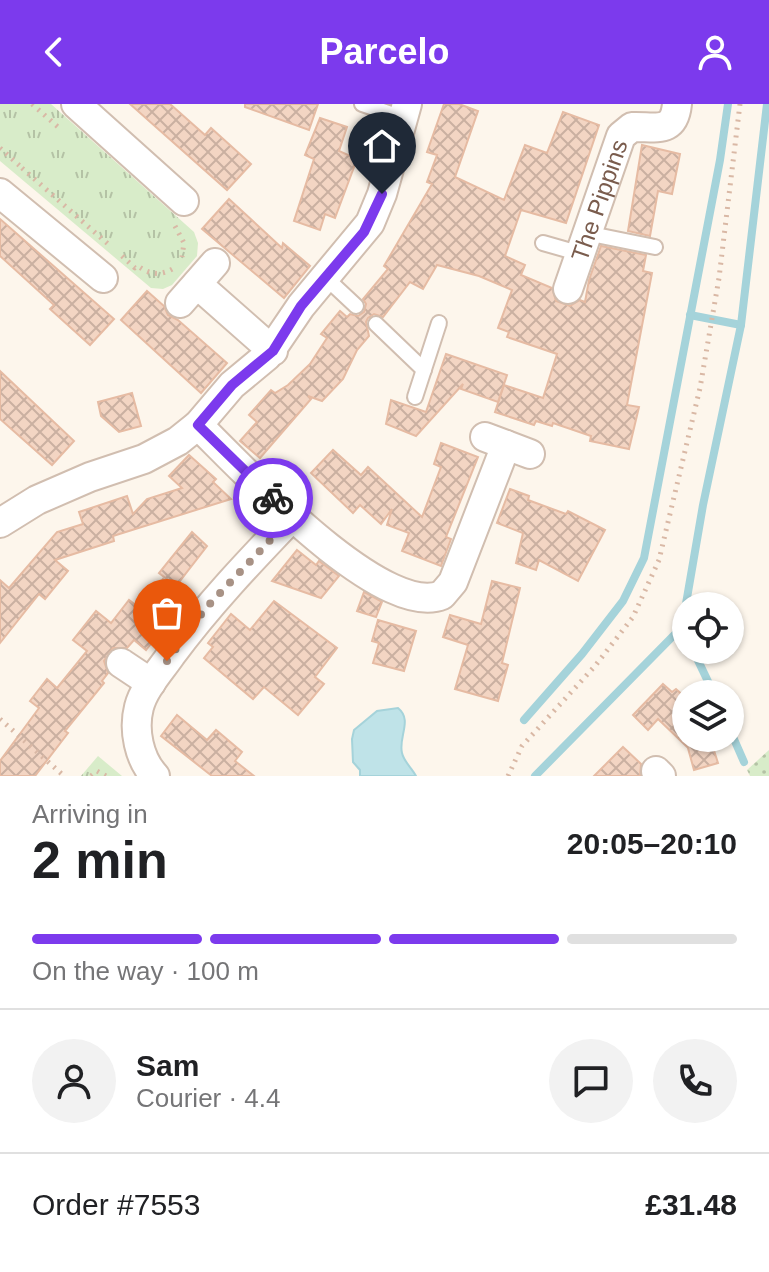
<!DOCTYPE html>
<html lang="en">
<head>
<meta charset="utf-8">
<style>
  body { margin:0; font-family:Arial,sans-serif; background:#f2f2f2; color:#202124; height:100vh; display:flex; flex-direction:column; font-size:30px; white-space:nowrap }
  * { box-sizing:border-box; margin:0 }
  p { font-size:26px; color:#757577 }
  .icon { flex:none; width:44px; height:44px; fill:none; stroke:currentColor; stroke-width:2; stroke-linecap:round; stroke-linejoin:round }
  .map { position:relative; height:672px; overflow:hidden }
  .details { display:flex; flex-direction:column; background:#fff; flex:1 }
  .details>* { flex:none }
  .buttons { position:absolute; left:672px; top:488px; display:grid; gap:16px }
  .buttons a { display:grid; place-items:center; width:72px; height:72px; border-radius:50%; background:#fff; box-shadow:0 2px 6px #0004; font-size:40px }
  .pin { position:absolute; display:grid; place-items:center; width:68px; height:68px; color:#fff; margin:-82px -34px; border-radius:50% 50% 50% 0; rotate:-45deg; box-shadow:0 0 8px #0007 }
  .pin .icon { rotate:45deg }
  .courier { position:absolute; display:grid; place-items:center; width:80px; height:80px; margin:-40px; border:6px solid #7c3aed; border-radius:50%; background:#fff; color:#222; box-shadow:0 2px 10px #0007 }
  .headline em { font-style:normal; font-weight:800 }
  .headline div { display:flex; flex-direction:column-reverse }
  .headline { display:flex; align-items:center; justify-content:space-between; height:136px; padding:0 32px }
  h1 { font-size:52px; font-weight:800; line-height:60px }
  .bar { display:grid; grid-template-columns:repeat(4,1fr); gap:12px 8px; align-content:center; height:96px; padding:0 32px }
  .bar i { height:10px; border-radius:6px; background:#e0e0e0 }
  .bar .on { background:#7c3aed }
  .bar p { grid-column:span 4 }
  .line { display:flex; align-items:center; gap:20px; padding:0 32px; border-top:2px solid #e0e0e0 }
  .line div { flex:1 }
  .round { display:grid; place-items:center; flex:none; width:84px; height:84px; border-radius:42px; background:#f2f2f2 }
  header { display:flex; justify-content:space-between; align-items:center; height:104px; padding:0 32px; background:#7c3aed; color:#fff; font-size:36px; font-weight:800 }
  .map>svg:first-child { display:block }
  .grass { fill:url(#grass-dots) }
  .park { fill:url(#park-tufts) }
  .water { fill:#bfe3e8; stroke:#a5d3da; stroke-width:2 }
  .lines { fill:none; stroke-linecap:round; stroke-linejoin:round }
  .stream { stroke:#a5d3da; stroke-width:8 }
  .building { fill:url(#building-cross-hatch); stroke:#e6bba3; stroke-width:2 }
  .service-casing { stroke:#d1beb0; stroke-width:18 }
  .minor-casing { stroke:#d1beb0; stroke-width:32 }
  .path { stroke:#d9b8a5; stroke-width:5; stroke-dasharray:2 6; stroke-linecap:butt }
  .service { stroke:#fff; stroke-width:14 }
  .minor { stroke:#fff; stroke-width:28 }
  .done { stroke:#a89285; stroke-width:8; stroke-dasharray:0 14.4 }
  .route { stroke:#7c3aed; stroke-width:10 }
  .labels { text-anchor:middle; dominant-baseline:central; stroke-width:8; stroke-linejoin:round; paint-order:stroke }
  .street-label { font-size:24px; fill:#7a5c4d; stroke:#fffaf3 }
</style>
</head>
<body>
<header><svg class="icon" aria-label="back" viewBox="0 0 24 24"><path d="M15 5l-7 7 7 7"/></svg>Parcelo<svg class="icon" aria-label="person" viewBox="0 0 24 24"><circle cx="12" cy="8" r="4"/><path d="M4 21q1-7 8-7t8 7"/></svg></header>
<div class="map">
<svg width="769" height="672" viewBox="0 0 769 672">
  <defs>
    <pattern id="grass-dots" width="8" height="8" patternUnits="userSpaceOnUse" patternTransform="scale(2)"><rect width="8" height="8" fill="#d8ecc9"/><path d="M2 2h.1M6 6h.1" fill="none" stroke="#b4c2a5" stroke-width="1.8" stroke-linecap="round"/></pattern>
    <pattern id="park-tufts" width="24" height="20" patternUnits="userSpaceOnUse" patternTransform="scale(2)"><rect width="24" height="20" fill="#d8ecc9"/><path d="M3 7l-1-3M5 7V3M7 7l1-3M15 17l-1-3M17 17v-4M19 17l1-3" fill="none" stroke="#b4c2a5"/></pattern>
    <pattern id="building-cross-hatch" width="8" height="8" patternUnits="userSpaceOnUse" patternTransform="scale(2)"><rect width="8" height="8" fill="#f3d5c3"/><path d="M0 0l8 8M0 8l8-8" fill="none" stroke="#cab0a1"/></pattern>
  </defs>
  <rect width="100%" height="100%" fill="#fdf6ec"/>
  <!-- grass -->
  <path class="grass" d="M769,646V672H750L747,666Z"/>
  <!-- park -->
  <g class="park">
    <path d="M0,0H51L194,128L198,139L197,152L172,181L163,185L151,184L0,57Z"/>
    <path d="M98,652L122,672H81Z"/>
  </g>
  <!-- water -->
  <path class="water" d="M398,604C413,616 398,633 402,649C404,658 412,664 416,672H360V666L353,658L352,635L354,626L377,607Z"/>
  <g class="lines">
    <!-- stream -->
    <g class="stream">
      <path d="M690,211L741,221"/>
      <path d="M693,546L714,590"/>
      <path d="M524,616L582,550L623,497L644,454L720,56L728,0"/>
      <path d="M730,626L744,658"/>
      <path d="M535,672L682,523L703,401L741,221L767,0"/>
    </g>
  </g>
  <!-- building -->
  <g class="building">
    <path d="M130,0H170L205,31L211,24L251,60L227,86Z"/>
    <path d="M245,0H318L309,26L245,3Z"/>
    <path d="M444,0H459L478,7L455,73L504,96L525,41L547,49L563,8L599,21L566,119L521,106L505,152L525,161L521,171L552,184L556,197L570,202L580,196L585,198L589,176L601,142L646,151L643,167L652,169L627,301L639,303L629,345L590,337L591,332L553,319L552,322L536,317L534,321L495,308L504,281L543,294L557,250L507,233L509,228L498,224L512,186L479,172L437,161L423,185L410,178L383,213L374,210L368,214L366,218L369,232L357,246L343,275L322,297L308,292L311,295L260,354L240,337L257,318L249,311L271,286L275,289L288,281L310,260L327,234L321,230L340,207L347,213L350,210L358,212L364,208L366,200L363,195L388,165L384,162L432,80L427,78L437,51L427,48Z"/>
    <path d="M320,14L347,23L339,47L357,55L335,114L325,110L320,126L294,117L314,55L305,51Z"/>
    <path d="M642,41L680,50L672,90L658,87L650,132L628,127Z"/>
    <path d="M229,95L282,144L283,139L310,162L284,194L202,125Z"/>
    <path d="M0,115L114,215L90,241L50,205L54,201L0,152Z"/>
    <path d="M147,187L164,202L168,211L178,216L227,259L201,289L121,216Z"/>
    <path d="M446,250L507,271L498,298L461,285L463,280L416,332L386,320L391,296L426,308Z"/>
    <path d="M0,267L74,337L52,361L0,315Z"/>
    <path d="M132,289L141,322L119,328L101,312L98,298Z"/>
    <path d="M441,339L478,353L446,433L451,435L441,462L402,447L409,429L387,421L392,405L381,420L360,401L353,409L311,369L333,346L361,371L368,363L422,413L441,363L434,360Z"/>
    <path d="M189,351L216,375L213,378L231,395L113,432L114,437L55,456L68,467L45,495L39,490L0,539V476L9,484L57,428L83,420L79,408L127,392L133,410L147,395L182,384L169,372Z"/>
    <path d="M510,385L529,392L528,396L566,410L568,407L605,426L578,477L539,456L536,466L516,459L523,429L497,419Z"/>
    <path d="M192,428L207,442L176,482L159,469Z"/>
    <path d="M297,446L316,461L319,457L339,472L321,494L272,477Z"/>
    <path d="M163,475L187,493L146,546L134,536L127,544H113L104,557L108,569L102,577L104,579L65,627L68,629L35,672H0V657L39,604L30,597L47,575L57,584L87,547L73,536L96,507L111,519L129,496L142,506Z"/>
    <path d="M492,477L520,484L502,559L508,561L498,597L455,585L468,541L443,533L450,511L481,520Z"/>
    <path d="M364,488L382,498L376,513L357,507Z"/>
    <path d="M274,497L337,544L315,573L324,580L298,611L264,583L253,595L204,554L213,543L208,539L231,510L250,526Z"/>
    <path d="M378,516L416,527L404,567L373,559L379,539L372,537Z"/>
    <path d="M663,580L672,588L676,585L686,594V634H710L718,659L694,666L686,637V642L658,615L648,626L633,611Z"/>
    <path d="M177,611L207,636L216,626L242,648L235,657L254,672H212L161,632Z"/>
    <path d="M623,643L641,660L640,672H594Z"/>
  </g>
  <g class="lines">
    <defs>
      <g id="service">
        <path d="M362,0L403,14"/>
        <path d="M586,129L655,143"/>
        <path d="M543,139L578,149"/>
        <path d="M325,173L356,202"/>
        <path d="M376,220L424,266"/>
        <path d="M415,293L439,219"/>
      </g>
      <g id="minor">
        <path d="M76,0L184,97"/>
        <path d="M0,89L103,174"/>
        <path d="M197,180L273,247"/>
        <path id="s1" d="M568,185L621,32L632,23C655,22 674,31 677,0"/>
        <path d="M180,199L215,159"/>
        <path d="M198,321C239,361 382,516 442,491L453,478L506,341"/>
        <path d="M485,333L530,350"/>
        <path d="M0,419L37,396L90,373L144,355L178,337L198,321L232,281L267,252L301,202L370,119L382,90L407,0"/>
        <path d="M121,559L151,579"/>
        <path d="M656,667L661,672"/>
        <path d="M155,672C139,655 133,626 139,603C144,584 160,567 171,551C208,501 249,458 292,413"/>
      </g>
    </defs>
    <!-- service casing -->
    <use href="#service" class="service-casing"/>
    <!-- minor casing -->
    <use href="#minor" class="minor-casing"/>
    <!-- path -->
    <g class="path">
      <path d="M32,0L58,23"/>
      <path d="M0,44L21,63"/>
      <path d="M22,64L108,140"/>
      <path d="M175,122L184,139L182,153"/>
      <path d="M122,152L135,164L138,162C150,171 161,172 174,164"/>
      <path d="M0,615L64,672"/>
      <path d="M91,672L97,667L106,672"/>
      <path d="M508,672L522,642L595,562L633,513L659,456L700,284L719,174L740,0"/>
    </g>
    <!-- service -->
    <use href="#service" class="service"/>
    <!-- minor -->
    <use href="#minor" class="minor"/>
  </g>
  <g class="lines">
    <!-- done -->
    <path class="done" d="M167,557L205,505L292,413L273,394"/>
    <!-- route -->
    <path class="route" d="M273,394L198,321L232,281L273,247L301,202L364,128L382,90"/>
  </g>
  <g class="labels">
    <!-- street labels -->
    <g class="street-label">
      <text stroke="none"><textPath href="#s1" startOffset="94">The Pippins</textPath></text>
    </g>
  </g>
</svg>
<div class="buttons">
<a><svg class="icon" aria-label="locate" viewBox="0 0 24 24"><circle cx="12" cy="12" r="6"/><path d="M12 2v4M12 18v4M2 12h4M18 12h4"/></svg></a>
<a><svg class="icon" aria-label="layers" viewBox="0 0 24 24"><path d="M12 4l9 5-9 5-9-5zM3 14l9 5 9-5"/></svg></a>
</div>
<div class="pin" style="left:167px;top:557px;background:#ea580c"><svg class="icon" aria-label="bag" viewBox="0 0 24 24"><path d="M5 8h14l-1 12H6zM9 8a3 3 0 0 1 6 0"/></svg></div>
<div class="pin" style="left:382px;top:90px;background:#1f2937"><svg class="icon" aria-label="home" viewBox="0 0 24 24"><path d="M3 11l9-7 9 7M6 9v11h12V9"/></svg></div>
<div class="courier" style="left:273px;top:394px"><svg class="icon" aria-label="bike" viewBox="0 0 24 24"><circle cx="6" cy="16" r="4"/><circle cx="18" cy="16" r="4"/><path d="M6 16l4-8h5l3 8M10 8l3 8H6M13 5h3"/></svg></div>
</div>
<section class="details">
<div class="headline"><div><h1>2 min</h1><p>Arriving in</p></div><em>20:05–20:10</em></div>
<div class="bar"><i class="on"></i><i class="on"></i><i class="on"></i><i></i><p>On the way · 100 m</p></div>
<div class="line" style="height:144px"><a class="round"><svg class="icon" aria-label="person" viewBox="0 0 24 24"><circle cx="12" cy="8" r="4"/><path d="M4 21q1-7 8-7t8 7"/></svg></a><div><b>Sam</b><p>Courier · 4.4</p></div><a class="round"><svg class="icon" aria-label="chat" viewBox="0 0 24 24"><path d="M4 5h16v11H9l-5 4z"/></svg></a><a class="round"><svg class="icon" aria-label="phone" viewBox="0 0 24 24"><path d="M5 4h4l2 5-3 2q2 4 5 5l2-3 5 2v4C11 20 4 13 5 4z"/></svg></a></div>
<div class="line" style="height:104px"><div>Order #7553</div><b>£31.48</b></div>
</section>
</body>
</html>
